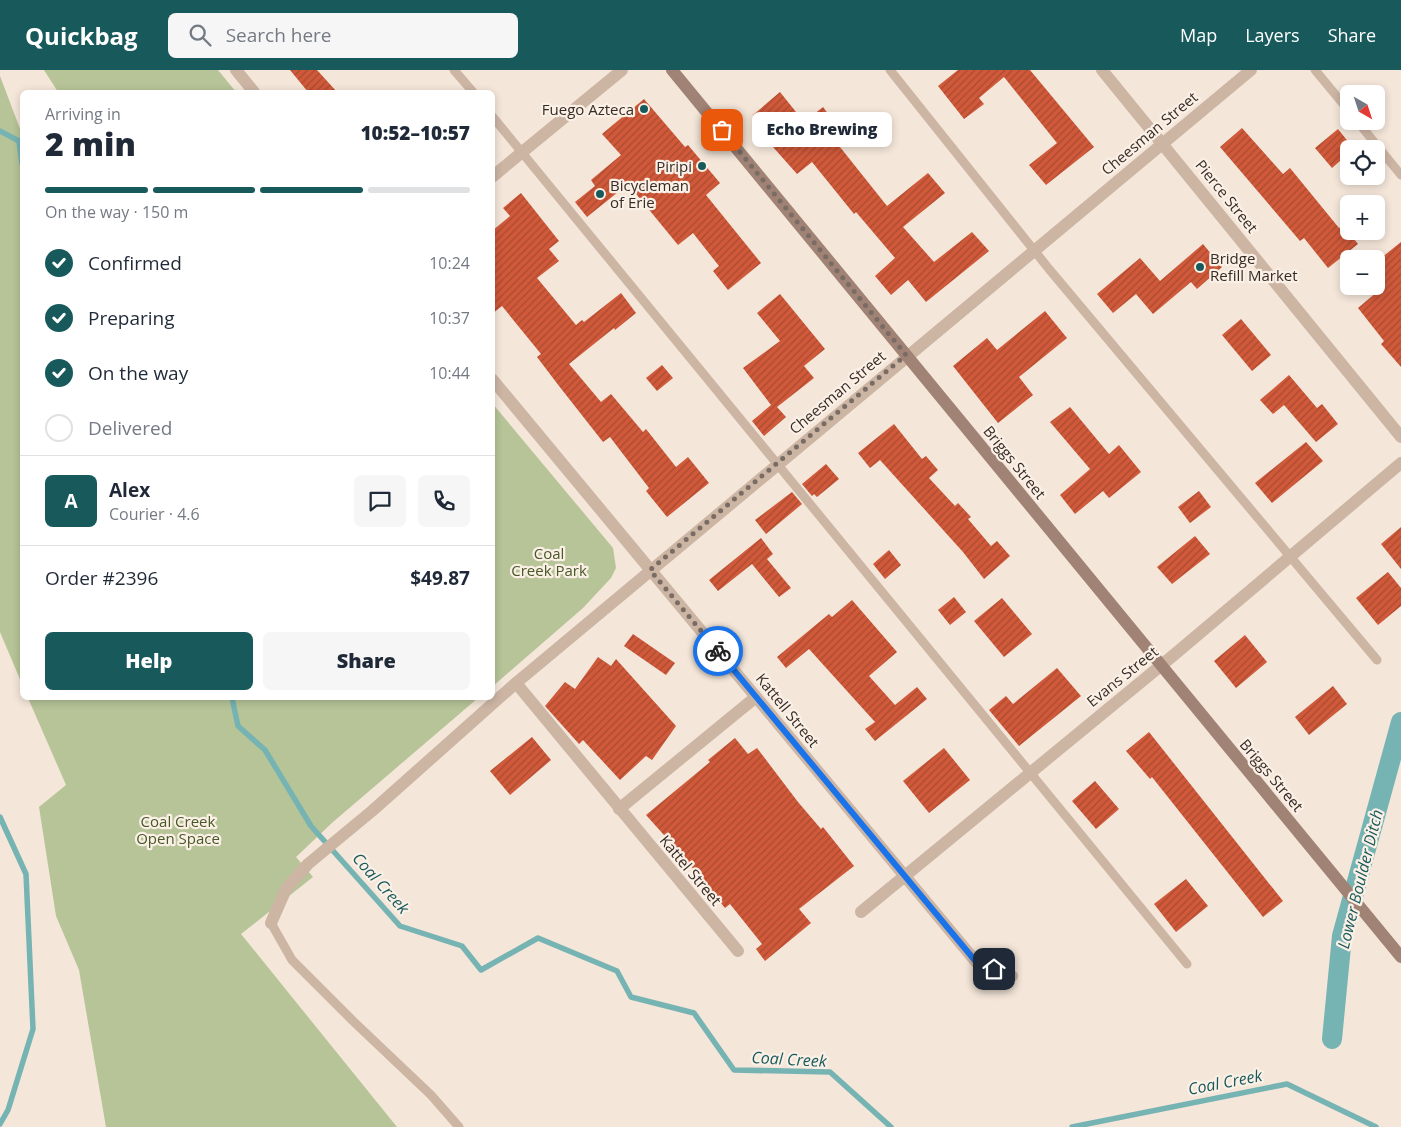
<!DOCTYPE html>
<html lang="en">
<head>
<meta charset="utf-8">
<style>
  body { margin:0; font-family:"Open Sans",sans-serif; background:#f6f6f7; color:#1f2937; height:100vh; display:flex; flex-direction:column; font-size:19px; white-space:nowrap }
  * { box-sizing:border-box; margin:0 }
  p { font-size:16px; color:#747a83 }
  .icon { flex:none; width:28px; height:28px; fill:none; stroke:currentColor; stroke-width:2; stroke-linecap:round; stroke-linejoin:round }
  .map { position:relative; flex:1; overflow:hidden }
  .side { position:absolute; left:20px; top:20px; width:475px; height:610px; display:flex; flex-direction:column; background:#fff; border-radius:8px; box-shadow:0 2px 8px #0003 }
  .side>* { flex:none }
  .needle { width:32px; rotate:141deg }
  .tools { position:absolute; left:1340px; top:15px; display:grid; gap:10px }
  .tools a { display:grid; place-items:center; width:45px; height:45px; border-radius:8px; background:#fff; box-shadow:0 2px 8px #0003; font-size:25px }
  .pin { position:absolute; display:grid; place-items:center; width:42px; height:42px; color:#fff; margin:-21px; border-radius:10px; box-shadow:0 2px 8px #0006 }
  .courier { position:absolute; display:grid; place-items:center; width:50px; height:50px; margin:-25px; border:4px solid #1a73e8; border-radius:50%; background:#fff; color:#222; box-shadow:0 1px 6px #0007 }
  .bubble { position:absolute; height:35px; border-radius:8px; background:#fff; box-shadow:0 2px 8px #0003; font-size:16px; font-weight:800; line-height:35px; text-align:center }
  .headline em { font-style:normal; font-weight:800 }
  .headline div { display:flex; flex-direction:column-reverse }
  .headline { display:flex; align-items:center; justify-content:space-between; height:85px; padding:0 25px }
  h1 { font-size:32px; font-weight:800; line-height:38px }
  .bar { display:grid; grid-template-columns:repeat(4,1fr); gap:8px 5px; align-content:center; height:60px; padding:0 25px }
  .bar i { height:6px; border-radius:4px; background:#e0e1e3 }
  .bar .current { background:#185a5c }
  .bar p { grid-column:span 4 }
  .line { display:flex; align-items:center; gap:12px; padding:0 25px; border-top:1px solid #e0e1e3 }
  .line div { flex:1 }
  .round { display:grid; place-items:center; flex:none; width:52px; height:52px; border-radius:8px; background:#f6f6f7 }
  ol { padding:0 25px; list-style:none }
  li { display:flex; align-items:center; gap:15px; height:55px }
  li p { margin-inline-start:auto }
  li .icon { padding:5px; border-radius:50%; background:#185a5c; color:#fff; stroke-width:4 }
  li:last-child { color:#747a83 }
  li i { width:28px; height:28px; border:2px solid #e0e1e3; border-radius:50% }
  .primary-button { display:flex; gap:10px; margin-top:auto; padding:10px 25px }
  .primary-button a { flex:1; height:58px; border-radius:8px; background:#185a5c; color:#fff; font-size:20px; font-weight:800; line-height:58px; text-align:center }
  .primary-button a+a { background:#f6f6f7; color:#1f2937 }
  header { display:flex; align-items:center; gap:30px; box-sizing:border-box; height:70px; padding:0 25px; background:#185a5c; color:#fff }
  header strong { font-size:24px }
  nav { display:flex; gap:28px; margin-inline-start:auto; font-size:18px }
  .search { width:350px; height:45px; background:#f6f6f7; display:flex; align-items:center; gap:12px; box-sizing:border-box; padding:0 18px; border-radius:8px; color:#747a83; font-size:19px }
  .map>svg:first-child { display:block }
  .green { fill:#b7c498 }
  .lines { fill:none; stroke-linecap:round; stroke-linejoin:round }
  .stream { stroke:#76b3b3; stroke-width:5.5 }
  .canal { stroke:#76b3b3; stroke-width:20 }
  .building { fill:url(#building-hatch) }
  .lane { stroke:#cdb5a4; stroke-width:9 }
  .street { stroke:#cdb5a4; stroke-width:12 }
  .secondary { stroke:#a08375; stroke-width:12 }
  .done { stroke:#796c65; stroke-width:5; stroke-dasharray:0 9 }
  .route { stroke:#1a73e8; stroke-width:6 }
  .poi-dot { fill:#185a5c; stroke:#fbf0e6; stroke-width:2 }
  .labels { text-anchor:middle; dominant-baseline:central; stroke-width:4.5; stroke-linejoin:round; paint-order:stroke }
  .poi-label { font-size:15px; fill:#372b26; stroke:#fbf0e6; text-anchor:end }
  .street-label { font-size:15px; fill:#372b26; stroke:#fbf0e6 }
  .park-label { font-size:15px; fill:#485828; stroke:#fbf0e6 }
  .water-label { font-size:16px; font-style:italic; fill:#185a5c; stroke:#fbf0e6 }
</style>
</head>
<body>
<header>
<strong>Quickbag</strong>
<div class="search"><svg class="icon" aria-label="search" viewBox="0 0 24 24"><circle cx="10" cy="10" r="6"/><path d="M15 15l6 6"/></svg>Search here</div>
<nav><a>Map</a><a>Layers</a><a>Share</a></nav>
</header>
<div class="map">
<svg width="1401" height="1057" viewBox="0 0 1401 1057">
  <defs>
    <pattern id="building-hatch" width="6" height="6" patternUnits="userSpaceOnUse" patternTransform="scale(1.25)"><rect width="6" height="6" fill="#d0593a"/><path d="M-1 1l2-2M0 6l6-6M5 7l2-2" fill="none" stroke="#aa4a31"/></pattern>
  </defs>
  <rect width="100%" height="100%" fill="#f4e6d9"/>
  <!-- green -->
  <g class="green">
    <path d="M44,0H218L236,22H58Z"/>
    <path d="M0,6L22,64V614L0,562Z"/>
    <path d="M492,333L613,478L616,498L611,508L583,538L493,616Z"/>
    <path d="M28,628H478L333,752L296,787L313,807L241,864L397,1057H106L79,900L56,846L39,737L66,715Z"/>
  </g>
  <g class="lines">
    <!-- stream -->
    <g class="stream">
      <path d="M0,61L19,71L22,94"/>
      <path d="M232,628L238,656L265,680L311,756L400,856L462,876L481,900L538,868L617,901L631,927L694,943L734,1000L830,1002L891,1057"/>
      <path d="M0,747L26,804L33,959L8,1040L0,1054"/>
      <path d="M1072,1057L1287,1014L1376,1057"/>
    </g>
    <!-- canal -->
    <path class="canal" d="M1332,969L1342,866L1401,652"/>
  </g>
  <!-- building -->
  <g class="building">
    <path d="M290,0H317L337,22H308Z"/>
    <path d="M958,0H1030L1094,77L1046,115L1029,95L1057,73L1004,7L979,28L984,34L964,49L938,16Z"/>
    <path d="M780,22L804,52L823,37L844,65L836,72L887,136L928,103L945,123L903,157L934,192L972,162L989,181L926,232L908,210L891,225L875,206L895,188L856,142L854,144L812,92L797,104L773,77L776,74L753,45Z"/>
    <path d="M644,29L685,77L688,75L720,113L706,125L761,193L728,220L713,201L719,196L693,163L678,175L628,114L587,147L575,132L595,116L591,110L621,85L602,64Z"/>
    <path d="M1242,58L1283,104L1290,98L1339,158L1343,155L1358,174L1328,198L1304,168L1300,171L1220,77Z"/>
    <path d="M1338,59L1354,79H1349V83L1332,98L1315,78Z"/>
    <path d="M521,123L559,171L549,179L559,191L537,208L576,255L582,250L584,252L621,223L636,243L615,260L614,258L569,294L601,332L611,324L643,362L646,359L676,397L688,387L709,413L667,447L646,421L649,418L610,367L603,372L559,316L537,287L541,284L502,236L492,244V161L510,146L503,138Z"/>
    <path d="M1401,172V297L1381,274L1384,271L1358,238L1384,216L1376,206V192Z"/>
    <path d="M1203,174L1222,197L1197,219L1191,212L1153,244L1136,224L1113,243L1097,224L1140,188L1160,211Z"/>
    <path d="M780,224L825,279L804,296L814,308L777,337L786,347L764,366L752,351L771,335L743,298L780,271L757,243Z"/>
    <path d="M1045,241L1067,268L1019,307L1033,325L998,353L953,296L987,268L997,280Z"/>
    <path d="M1241,249L1271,285L1252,301L1222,265Z"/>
    <path d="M662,295L673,308L657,321L646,308Z"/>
    <path d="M1289,305L1317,338L1322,334L1338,354L1316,372L1284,335L1273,344L1260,330Z"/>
    <path d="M1070,337L1109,384L1119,375L1141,402L1109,428L1103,421L1075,444L1060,425L1090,399L1050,352Z"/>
    <path d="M894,354L922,389L926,386L938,400L929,408L955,436L958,433L971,447L968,449L991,476L997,471L1010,486L984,509L963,482L880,390L870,398L858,383Z"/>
    <path d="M1306,372L1323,391L1272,433L1255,413Z"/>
    <path d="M826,394L839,409L817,427L814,424L812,426L802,414Z"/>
    <path d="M1199,421L1211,437L1190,453L1178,437Z"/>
    <path d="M792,422L802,434L766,464L755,450Z"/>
    <path d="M1401,457V499L1381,474Z"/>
    <path d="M1195,466L1210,484L1172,514L1157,497Z"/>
    <path d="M761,468L773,484L767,489L791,518L779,527L752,494L718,521L709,510Z"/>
    <path d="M889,480L901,495L885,509L873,494Z"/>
    <path d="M1388,502L1401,518V536L1378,555L1356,528Z"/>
    <path d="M954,527L966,542L950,555L938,540Z"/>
    <path d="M1002,528L1032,564L1004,587L974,551Z"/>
    <path d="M852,530L897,582L869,606L895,635L917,617L927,629L875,671L865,659L875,652L809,579L786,598L777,587L829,544L832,547Z"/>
    <path d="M633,564L675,593L666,605L624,576Z"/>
    <path d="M1245,565L1267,592L1236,618L1214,591Z"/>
    <path d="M598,587L611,596L616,589L676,656L652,690L646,686L620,710L583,670L579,674L545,636L565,612L575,619Z"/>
    <path d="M1057,598L1081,626L1019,676L989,640L1006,626L1013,634Z"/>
    <path d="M1333,616L1347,634L1309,665L1295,647Z"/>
    <path d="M1149,662L1283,831L1263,847L1152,707L1150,709L1126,681Z"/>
    <path d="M532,667L551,690L510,725L490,701Z"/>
    <path d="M735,668L748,684L757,678L798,732L821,759L823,757L854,796L799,839L811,853L765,891L756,879L762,874L730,834L725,838L681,784L646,745L710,692L708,690Z"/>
    <path d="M944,678L970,710L929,743L903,711Z"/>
    <path d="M1095,711L1119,739L1096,759L1072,731Z"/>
    <path d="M1186,809L1208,836L1176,862L1154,834Z"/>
  </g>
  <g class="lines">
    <!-- lane -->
    <g class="lane">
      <path d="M454,0L473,22"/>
      <path d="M890,0L1049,199L1377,590"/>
      <path d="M1315,0L1349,41"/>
      <path d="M492,46L1187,894"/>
      <path d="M1357,51L1401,105"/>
      <path d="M271,853L292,890L353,951L431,1025L459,1057"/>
    </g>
    <!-- street -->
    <g class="street">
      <path d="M236,0L254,22"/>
      <path d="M1102,0L1401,367"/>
      <path d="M492,107L622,0"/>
      <path d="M492,309L977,893L1012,906"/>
      <path d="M516,613L738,881"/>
      <path d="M619,739L756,627"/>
      <path d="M861,842L1175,584L1401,393"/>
      <path d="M271,853L286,819L308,794L372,741L516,613L1251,0"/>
    </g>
    <!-- secondary -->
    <path class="secondary" d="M672,0L1401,887"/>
  </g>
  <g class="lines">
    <!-- done -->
    <path class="done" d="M718,581L650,500L906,285L722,60"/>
    <!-- route -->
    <path class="route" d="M718,581L977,893L994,899"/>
  </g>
  <!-- markers -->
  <g class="poi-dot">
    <circle cx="644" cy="39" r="5"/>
    <circle cx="702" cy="96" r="5"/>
    <circle cx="600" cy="124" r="5"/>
    <circle cx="1200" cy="197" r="5"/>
  </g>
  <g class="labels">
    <!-- poi labels -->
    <g class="poi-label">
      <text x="634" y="39">Fuego Azteca</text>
      <text x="692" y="96">Piripi</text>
      <text x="610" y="115" text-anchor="start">Bicycleman<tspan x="610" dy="17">of Erie</tspan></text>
      <text x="1210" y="188" text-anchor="start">Bridge<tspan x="1210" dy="17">Refill Market</tspan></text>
    </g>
    <!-- street labels -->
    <g class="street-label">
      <text transform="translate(1149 63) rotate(-40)">Cheesman Street</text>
      <text transform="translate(1227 126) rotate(51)">Pierce Street</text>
      <text transform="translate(837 322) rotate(-40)">Cheesman Street</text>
      <text transform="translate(1015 392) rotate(51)">Briggs Street</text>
      <text transform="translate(1122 606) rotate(-39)">Evans Street</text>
      <text transform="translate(788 640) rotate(51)">Kattell Street</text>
      <text transform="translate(1272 705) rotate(50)">Briggs Street</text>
      <text transform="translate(691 800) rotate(50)">Kattel Street</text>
    </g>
    <!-- park labels -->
    <g class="park-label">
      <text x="549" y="483">Coal<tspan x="549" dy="17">Creek Park</tspan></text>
      <text x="178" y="751">Coal Creek<tspan x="178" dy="17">Open Space</tspan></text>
    </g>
    <!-- water labels -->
    <g class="water-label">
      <text transform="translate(1360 809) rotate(-76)">Lower Boulder Ditch</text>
      <text transform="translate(381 813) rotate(48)">Coal Creek</text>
      <text transform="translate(789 989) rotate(3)">Coal Creek</text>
      <text transform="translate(1225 1012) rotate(-11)">Coal Creek</text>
    </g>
  </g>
</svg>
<div class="tools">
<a><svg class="needle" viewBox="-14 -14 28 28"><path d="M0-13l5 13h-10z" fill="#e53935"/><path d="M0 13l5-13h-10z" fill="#747a83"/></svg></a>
<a><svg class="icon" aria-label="locate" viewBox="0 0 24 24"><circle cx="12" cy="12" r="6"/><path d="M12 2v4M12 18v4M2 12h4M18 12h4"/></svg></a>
<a>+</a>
<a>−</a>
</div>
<div class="pin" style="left:722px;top:60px;background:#ea580c"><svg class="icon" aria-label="bag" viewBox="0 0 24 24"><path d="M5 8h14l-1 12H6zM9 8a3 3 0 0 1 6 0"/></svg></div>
<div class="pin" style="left:994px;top:899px;background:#1f2937"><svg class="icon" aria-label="home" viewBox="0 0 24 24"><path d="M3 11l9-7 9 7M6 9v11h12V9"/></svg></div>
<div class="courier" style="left:718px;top:581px"><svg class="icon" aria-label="bike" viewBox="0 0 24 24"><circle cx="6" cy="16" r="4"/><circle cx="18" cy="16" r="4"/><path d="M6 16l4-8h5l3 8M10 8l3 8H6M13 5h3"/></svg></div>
<div class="bubble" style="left:752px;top:42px;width:140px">Echo Brewing</div>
<section class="side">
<div class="headline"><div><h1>2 min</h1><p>Arriving in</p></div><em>10:52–10:57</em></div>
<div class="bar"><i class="current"></i><i class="current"></i><i class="current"></i><i></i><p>On the way · 150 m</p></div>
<ol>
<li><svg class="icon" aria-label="check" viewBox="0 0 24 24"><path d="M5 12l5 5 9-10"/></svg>Confirmed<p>10:24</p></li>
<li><svg class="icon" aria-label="check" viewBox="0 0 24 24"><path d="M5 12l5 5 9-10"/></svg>Preparing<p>10:37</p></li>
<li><svg class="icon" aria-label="check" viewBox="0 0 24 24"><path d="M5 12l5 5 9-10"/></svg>On the way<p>10:44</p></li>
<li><i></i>Delivered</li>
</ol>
<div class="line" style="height:90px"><b class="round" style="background:#185a5c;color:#fff">A</b><div><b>Alex</b><p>Courier · 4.6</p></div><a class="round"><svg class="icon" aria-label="chat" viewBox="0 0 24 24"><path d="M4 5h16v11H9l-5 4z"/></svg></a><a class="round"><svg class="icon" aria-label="phone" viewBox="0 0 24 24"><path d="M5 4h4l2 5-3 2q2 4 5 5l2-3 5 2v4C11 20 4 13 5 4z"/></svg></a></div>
<div class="line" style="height:65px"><div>Order #2396</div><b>$49.87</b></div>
<div class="primary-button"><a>Help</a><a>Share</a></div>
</section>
</div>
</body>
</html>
